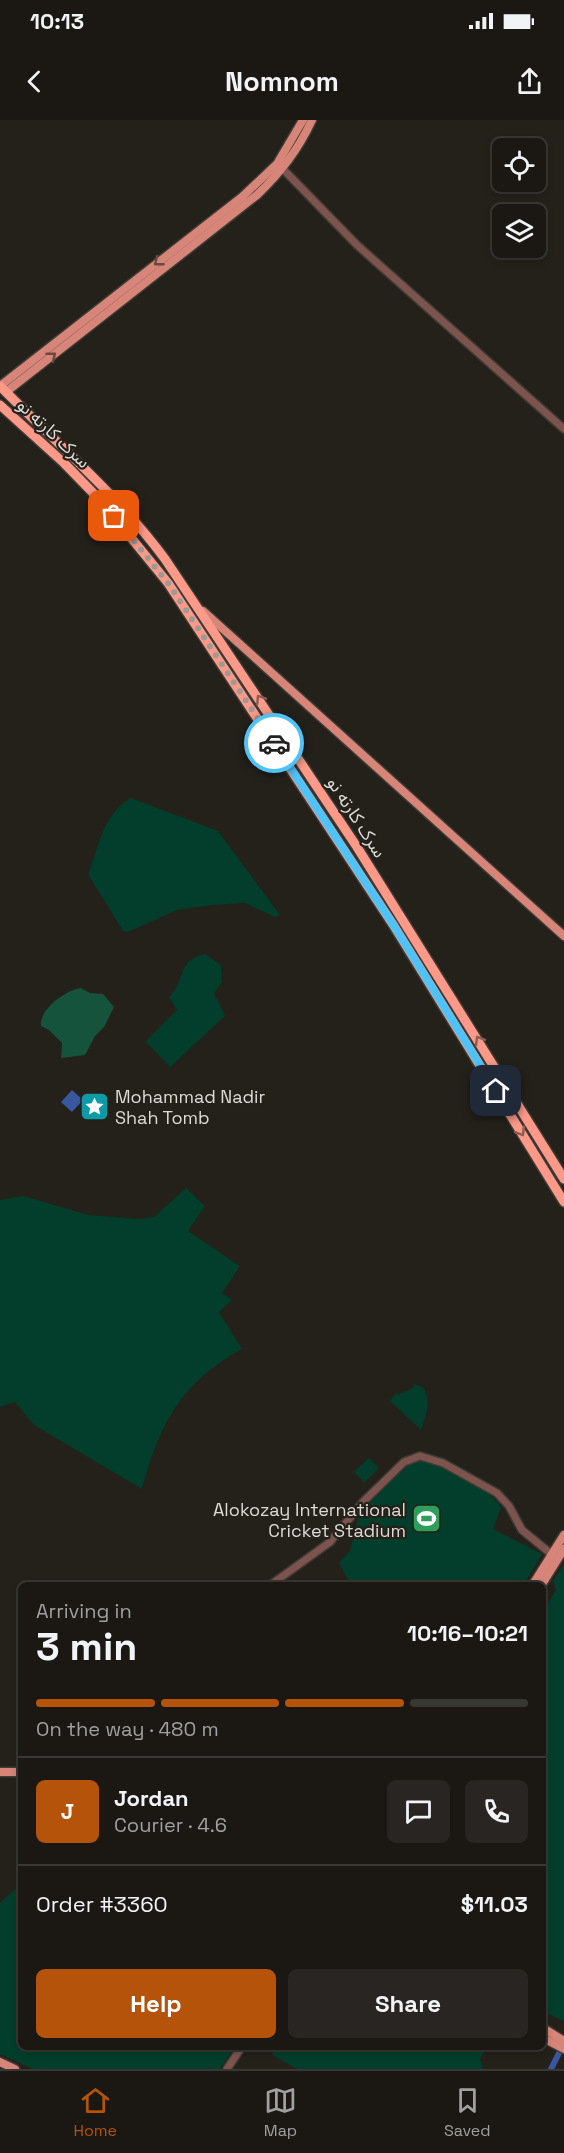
<!DOCTYPE html>
<html lang="en">
<head>
<meta charset="utf-8">
<style>
  body { margin:0; font-family:"Space Grotesk","Noto Sans Arabic",sans-serif; background:#282522; color:#f1f3f6; height:100vh; display:flex; flex-direction:column; font-size:22px; white-space:nowrap }
  * { box-sizing:border-box; margin:0 }
  p { font-size:20px; color:#a0a0a0 }
  .icon { flex:none; width:33px; height:33px; fill:none; stroke:currentColor; stroke-width:2; stroke-linecap:round; stroke-linejoin:round }
  .map { position:relative; flex:1; overflow:hidden }
  .drawer { position:absolute; left:18px; top:1462px; width:528px; height:468px; display:flex; flex-direction:column; background:#1b1814; border-radius:9px; box-shadow:0 3px 9px #0003,0 0 0 2px #393734 }
  .drawer>* { flex:none }
  .controls { position:absolute; left:492px; top:18px; display:grid; gap:12px }
  .controls a { display:grid; place-items:center; width:54px; height:54px; border-radius:9px; background:#1b1814; box-shadow:0 3px 9px #0003,0 0 0 2px #393734; font-size:30px }
  .pin { position:absolute; display:grid; place-items:center; width:51px; height:51px; color:#fff; margin:-26px; border-radius:12px; box-shadow:0 3px 9px #0006 }
  .courier { position:absolute; display:grid; place-items:center; width:60px; height:60px; margin:-30px; border:4px solid #4fc3f7; border-radius:50%; background:#fff; color:#222; box-shadow:0 2px 8px #0007 }
  .headline em { font-style:normal; font-weight:700 }
  .headline div { display:flex; flex-direction:column-reverse }
  .headline { display:flex; align-items:center; justify-content:space-between; height:102px; padding:0 18px }
  h1 { font-size:39px; font-weight:700; line-height:45px }
  .bar { display:grid; grid-template-columns:repeat(4,1fr); gap:9px 6px; align-content:center; height:72px; padding:0 18px }
  .bar i { height:8px; border-radius:4px; background:#393734 }
  .bar .active { background:#b45309 }
  .bar p { grid-column:span 4 }
  .line { display:flex; align-items:center; gap:15px; padding:0 18px; border-top:2px solid #393734 }
  .line div { flex:1 }
  .round { display:grid; place-items:center; flex:none; width:63px; height:63px; border-radius:9px; background:#282522 }
  .action { display:flex; gap:12px; margin-top:auto; padding:12px 18px }
  .action a { flex:1; height:69px; border-radius:9px; background:#b45309; color:#fff; font-size:24px; font-weight:700; line-height:69px; text-align:center }
  .action a+a { background:#282522; color:#f1f3f6 }
  .status { display:flex; justify-content:space-between; align-items:center; height:42px; padding:0 30px; background:#1b1814; direction:ltr }
  .status svg { height:16px; fill:currentColor }
  header { display:flex; justify-content:space-between; align-items:center; height:78px; padding:0 18px; background:#1b1814; font-size:27px; font-weight:700 }
  .dock { display:flex; justify-content:space-around; align-items:center; height:84px; border-top:2px solid #393734; background:#1b1814; font-size:16px; color:#a0a0a0 }
  .dock a { display:grid; justify-items:center; gap:3px }
  .dock .active { color:#b45309 }
  .map>svg:first-child { display:block }
  .green { fill:#023e2b }
  .forest { fill:#15533c }
  .water { fill:#38579e }
  .lines { fill:none; stroke-linecap:round; stroke-linejoin:round }
  .canal { stroke:#38579e; stroke-width:6 }
  .minor-casing { stroke:#3e3a34; stroke-width:10 }
  .major-casing { stroke:#3e3a34; stroke-width:11 }
  .highway-casing { stroke:#3e3a34; stroke-width:12 }
  .minor { stroke:#7c544d; stroke-width:7 }
  .major { stroke:#d78578; stroke-width:8 }
  .highway { stroke:#fc9989; stroke-width:9 }
  .oneway { stroke:#6c4840 }
  .oneway2 { stroke:#905c52 }
  .done { stroke:#9d9a95; stroke-width:6; stroke-dasharray:0 10.8 }
  .route { stroke:#4fc3f7; stroke-width:8 }
  .labels { text-anchor:middle; dominant-baseline:central; stroke-width:4.5; stroke-linejoin:round; paint-order:stroke }
  .street-label { font-size:18px; fill:#dedbd7; stroke:#24201a }
  .poi-label { font-size:18px; fill:#dedbd7; stroke:#24201a; text-anchor:start }
</style>
</head>
<body>
<div class="status"><b>10:13</b><svg viewBox="0 0 49 12"><path d="M0 12V9h3v3zM5 12V6h3v6zM10 12V3h3v9zM15 12V0h3v12zM26 1h20v11H26zM47 4h2v5h-2z"/></svg></div>
<header><svg class="icon" aria-label="back" viewBox="0 0 24 24"><path d="M15 5l-7 7 7 7"/></svg>Nomnom<svg class="icon" aria-label="share" viewBox="0 0 24 24"><path d="M12 15V3M7 8l5-5 5 5M5 13v7h14v-7"/></svg></header>
<div class="map">
<svg width="564" height="1949" viewBox="0 0 564 1949">
  <rect width="100%" height="100%" fill="#24201a"/>
  <!-- green -->
  <g class="green">
    <path d="M131,678L218,711L280,795L275,797L245,783L212,785L177,790L128,812L123,811L88,754C99,727 103,693 131,678Z"/>
    <path d="M205,834L221,845L222,862L214,873L225,896L170,947L146,922L147,920L177,890L169,877C185,863 177,839 205,834Z"/>
    <path d="M186,1068L205,1086L188,1111L240,1146L222,1173L232,1180L219,1192L242,1229C181,1263 160,1303 142,1369L34,1305L15,1282L0,1287V1080L24,1076L88,1095L140,1099L154,1097Z"/>
    <path d="M414,1264L423,1267C432,1282 426,1295 421,1310L390,1281L396,1273L398,1275L413,1268Z"/>
    <path d="M369,1338L379,1348L364,1363L354,1352Z"/>
    <path d="M418,1340C446,1347 484,1363 501,1387L493,1409L542,1434L523,1466L351,1465L339,1443L350,1431L360,1390L408,1345Z"/>
    <path d="M564,1444V1899L563,1901L543,1891V1491L556,1470L553,1461Z"/>
    <path d="M21,1764V1928H234L220,1949H33L0,1934V1783Z"/>
    <path d="M276,1928H486L480,1939L483,1949H297L272,1935Z"/>
  </g>
  <!-- forest -->
  <path class="forest" d="M81,868L90,873L103,874L114,887L104,907L95,916L85,935L61,938L62,923L49,910L41,906C39,889 66,870 81,868Z"/>
  <!-- water -->
  <path class="water" d="M72,970L83,980L72,992L61,982Z"/>
  <g class="lines">
    <!-- canal -->
    <path class="canal" d="M551,1949L559,1933"/>
    <defs>
      <g id="minor">
        <path d="M280,46L357,125L564,309"/>
        <path d="M269,1466L330,1422L364,1381L404,1342L420,1336L443,1343L497,1373L509,1386L522,1410L555,1437"/>
        <path d="M227,1949L241,1928"/>
      </g>
      <g id="major">
        <path d="M0,266L242,77L277,44L303,0"/>
        <path d="M6,272L257,75C281,52 298,30 312,0"/>
        <path d="M203,491L564,816"/>
        <path d="M532,1466L564,1415"/>
        <path d="M541,1466L564,1429"/>
        <path d="M0,1652H21"/>
        <path d="M543,1908L564,1921"/>
        <path d="M543,1918L564,1929"/>
        <path d="M0,1942L15,1949"/>
      </g>
      <g id="highway">
        <path d="M0,266C56,323 117,374 165,439L357,727L564,1059"/>
        <path d="M0,285L64,343L101,381L168,463L394,806L564,1082"/>
      </g>
    </defs>
    <!-- minor casing -->
    <use href="#minor" class="minor-casing"/>
    <!-- major casing -->
    <use href="#major" class="major-casing"/>
    <!-- highway casing -->
    <use href="#highway" class="highway-casing"/>
    <!-- minor -->
    <use href="#minor" class="minor"/>
    <!-- major -->
    <use href="#major" class="major"/>
    <!-- highway -->
    <use href="#highway" class="highway"/>
  </g>
  <!-- one-way arrows -->
  <defs><path id="oneway-chevron" d="M-2-3.5L2.5 0L-2 3.5" fill="none" stroke-width="1.6" stroke-linecap="round" stroke-linejoin="round" transform="scale(1.5)"/></defs>
  <g class="oneway">
    <use href="#oneway-chevron" transform="translate(158 142) rotate(142)"/>
    <use href="#oneway-chevron" transform="translate(52 236) rotate(-38)"/>
  </g>
  <g class="oneway2">
    <use href="#oneway-chevron" transform="translate(260 579) rotate(-123)"/>
    <use href="#oneway-chevron" transform="translate(479 920) rotate(-121)"/>
    <use href="#oneway-chevron" transform="translate(521 1012) rotate(58)"/>
  </g>
  <g class="lines">
    <!-- done -->
    <path class="done" d="M114,396L168,463L274,623"/>
    <!-- route -->
    <path class="route" d="M274,623L394,806L496,971"/>
  </g>
  <!-- icons -->
  <defs>
    <symbol id="sight-square" viewBox="-11 -11 22 22"><rect x="-9" y="-9" width="18" height="18" rx="4" fill="#0f9aa8" stroke="#24201a"/><path d="M0-6L1.8-2.2L6-1.7L2.9 1.2L3.7 5.4L0 3.3L-3.7 5.4L-2.9 1.2L-6-1.7L-1.8-2.2Z" fill="#fff"/></symbol>
    <symbol id="stadium-square" viewBox="-11 -11 22 22"><rect x="-9" y="-9" width="18" height="18" rx="4" fill="#2e9e5b" stroke="#24201a"/><path d="M0-5a6.5 5 0 1 0 0 10a6.5 5 0 1 0 0-10ZM-3.5-1.8h7v3.6h-7Z" fill="#fff"/></symbol>
  </defs>
  <g fill-rule="evenodd">
    <use href="#sight-square" x="78" y="970" width="33" height="33"/>
    <use href="#stadium-square" x="410" y="1382" width="33" height="33"/>
  </g>
  <g class="labels">
    <!-- street labels -->
    <g class="street-label">
      <text transform="translate(54 313) rotate(43)">سرک کارته نو</text>
      <text transform="translate(357 697) rotate(57)">سرک کارته نو</text>
    </g>
    <!-- poi labels -->
    <g class="poi-label">
      <text x="115" y="976">Mohammad Nadir<tspan x="115" dy="21">Shah Tomb</tspan></text>
      <text x="406" y="1389" text-anchor="end">Alokozay International<tspan x="406" dy="21">Cricket Stadium</tspan></text>
    </g>
  </g>
</svg>
<div class="controls">
<a><svg class="icon" aria-label="locate" viewBox="0 0 24 24"><circle cx="12" cy="12" r="6"/><path d="M12 2v4M12 18v4M2 12h4M18 12h4"/></svg></a>
<a><svg class="icon" aria-label="layers" viewBox="0 0 24 24"><path d="M12 4l9 5-9 5-9-5zM3 14l9 5 9-5"/></svg></a>
</div>
<div class="pin" style="left:114px;top:396px;background:#ea580c"><svg class="icon" aria-label="bag" viewBox="0 0 24 24"><path d="M5 8h14l-1 12H6zM9 8a3 3 0 0 1 6 0"/></svg></div>
<div class="pin" style="left:496px;top:971px;background:#1f2937"><svg class="icon" aria-label="home" viewBox="0 0 24 24"><path d="M3 11l9-7 9 7M6 9v11h12V9"/></svg></div>
<div class="courier" style="left:274px;top:623px"><svg class="icon" aria-label="car" viewBox="0 0 24 24"><path d="M5 17H2v-5l4-1 3-4h7l3 4 3 1v5h-3M9 17h6M6 11h13"/><circle cx="7" cy="17" r="2"/><circle cx="17" cy="17" r="2"/></svg></div>
<section class="drawer">
<div class="headline"><div><h1>3 min</h1><p>Arriving in</p></div><em>10:16–10:21</em></div>
<div class="bar"><i class="active"></i><i class="active"></i><i class="active"></i><i></i><p>On the way · 480 m</p></div>
<div class="line" style="height:108px"><b class="round" style="background:#b45309;color:#fff">J</b><div><b>Jordan</b><p>Courier · 4.6</p></div><a class="round"><svg class="icon" aria-label="chat" viewBox="0 0 24 24"><path d="M4 5h16v11H9l-5 4z"/></svg></a><a class="round"><svg class="icon" aria-label="phone" viewBox="0 0 24 24"><path d="M5 4h4l2 5-3 2q2 4 5 5l2-3 5 2v4C11 20 4 13 5 4z"/></svg></a></div>
<div class="line" style="height:78px"><div>Order #3360</div><b>$11.03</b></div>
<div class="action"><a>Help</a><a>Share</a></div>
</section>
</div>
<nav class="dock">
<a class="active"><svg class="icon" aria-label="home" viewBox="0 0 24 24"><path d="M3 11l9-7 9 7M6 9v11h12V9"/></svg>Home</a>
<a><svg class="icon" aria-label="map" viewBox="0 0 24 24"><path d="M3 6l6-2 6 2 6-2v14l-6 2-6-2-6 2zM9 4v14M15 6v14"/></svg>Map</a>
<a><svg class="icon" aria-label="saved" viewBox="0 0 24 24"><path d="M7 4h10v16l-5-4-5 4z"/></svg>Saved</a>
</nav>
</body>
</html>
